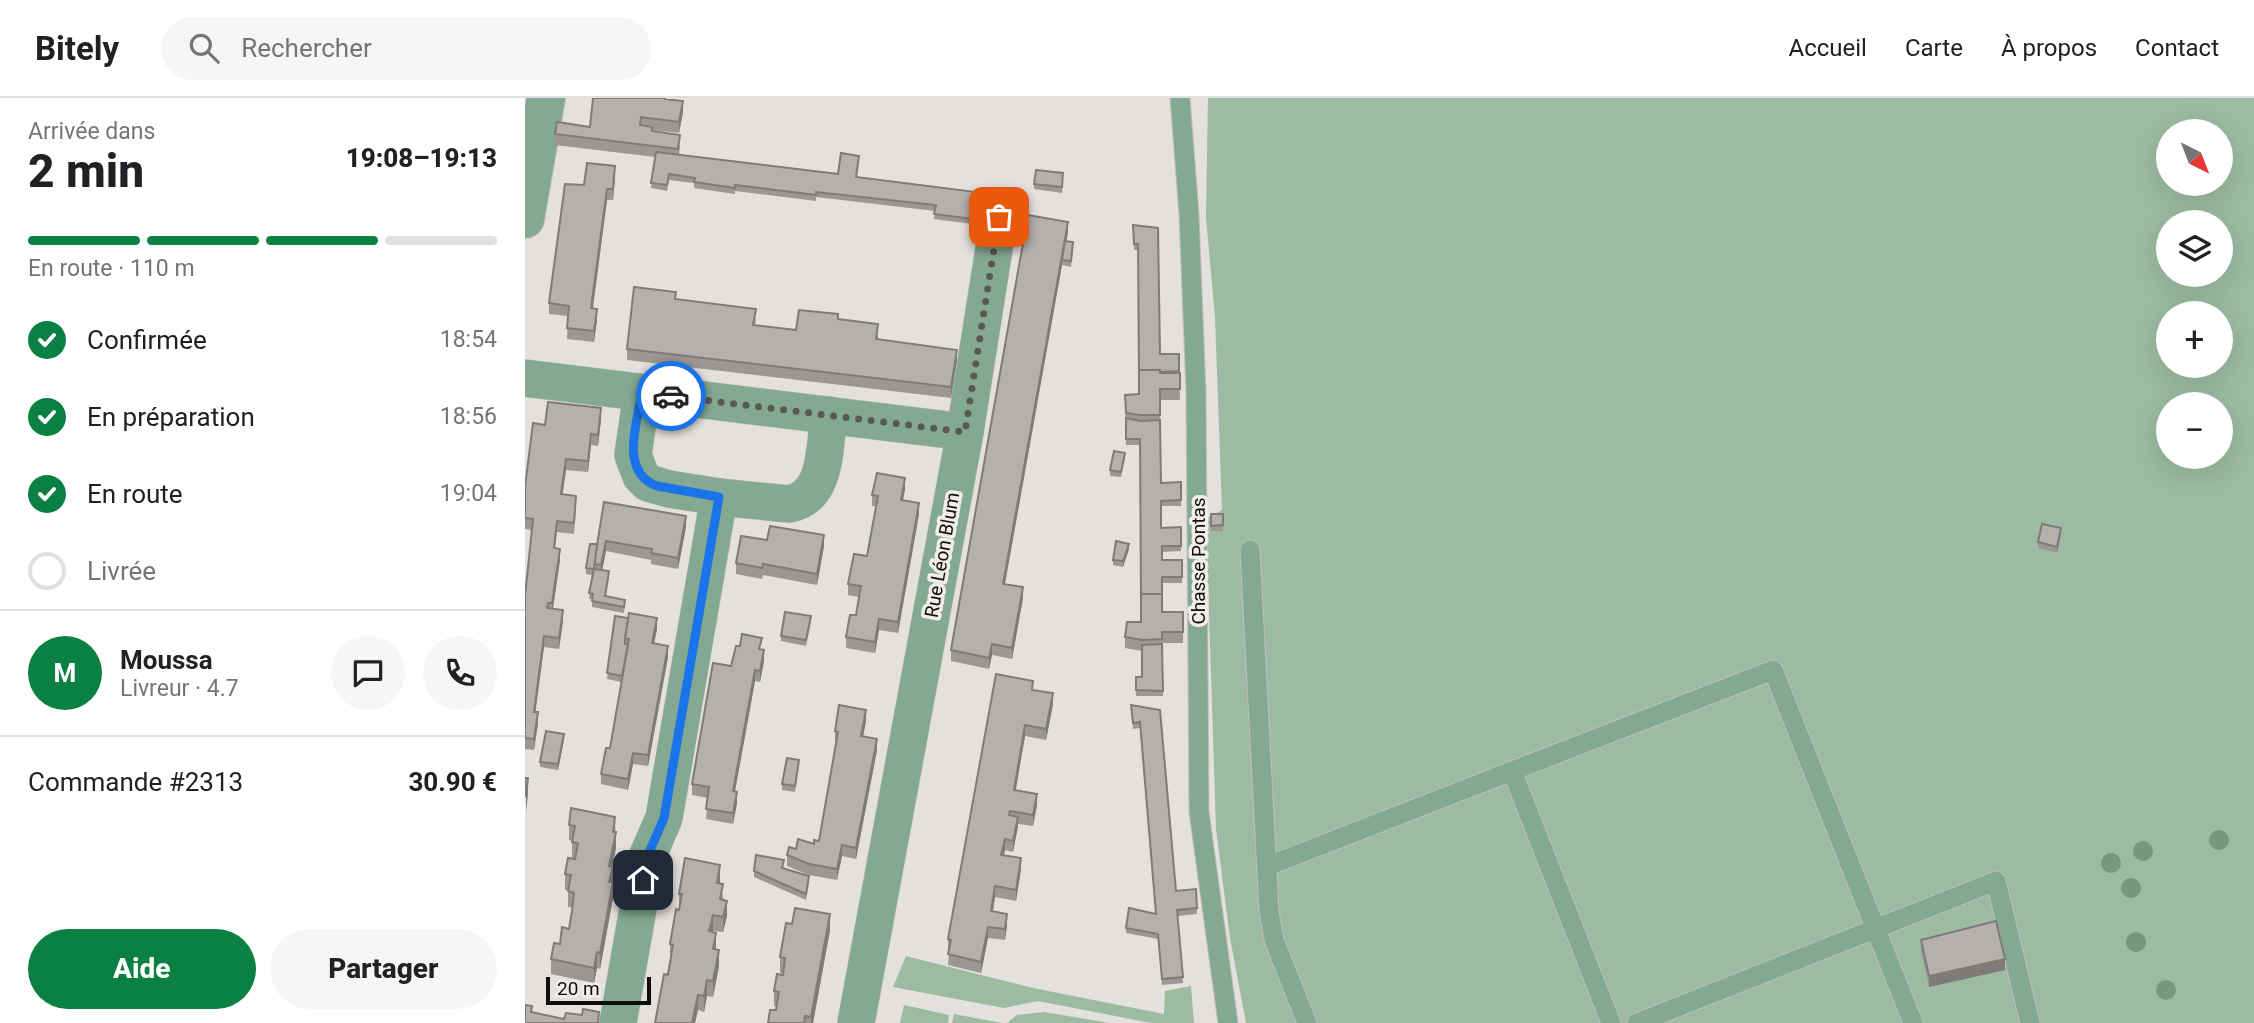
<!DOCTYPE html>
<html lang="fr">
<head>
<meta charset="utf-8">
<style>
  body { margin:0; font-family:Roboto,sans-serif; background:#f6f6f6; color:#202124; height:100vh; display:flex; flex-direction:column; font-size:26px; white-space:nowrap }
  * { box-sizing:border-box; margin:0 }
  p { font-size:23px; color:#757577 }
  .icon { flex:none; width:38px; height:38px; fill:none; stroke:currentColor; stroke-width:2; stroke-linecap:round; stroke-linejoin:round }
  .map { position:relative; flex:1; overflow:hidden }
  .drawer { display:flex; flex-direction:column; background:#fff; width:525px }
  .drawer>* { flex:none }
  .needle { width:46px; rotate:138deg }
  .fabs { position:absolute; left:1631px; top:21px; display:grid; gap:14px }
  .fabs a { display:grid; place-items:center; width:77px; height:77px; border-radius:50%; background:#fff; box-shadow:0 7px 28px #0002; font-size:35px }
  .scale { position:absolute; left:21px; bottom:18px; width:105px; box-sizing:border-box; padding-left:7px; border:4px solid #0f0e0c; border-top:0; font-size:19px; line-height:24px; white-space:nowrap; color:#0f0e0c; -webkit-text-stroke:5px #f1ede9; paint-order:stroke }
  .pin { position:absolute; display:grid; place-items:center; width:60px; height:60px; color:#fff; margin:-30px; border-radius:14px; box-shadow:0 4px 10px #0006 }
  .courier { position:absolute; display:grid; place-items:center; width:70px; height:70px; margin:-35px; border:5px solid #1a73e8; border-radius:50%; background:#fff; color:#222; box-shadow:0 2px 9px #0007 }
  .overview em { font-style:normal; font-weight:800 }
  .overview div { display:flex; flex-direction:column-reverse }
  .overview { display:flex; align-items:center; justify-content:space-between; height:119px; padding:0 28px }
  h1 { font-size:46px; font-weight:800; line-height:52px }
  .bar { display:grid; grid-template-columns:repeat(4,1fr); gap:10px 7px; align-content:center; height:84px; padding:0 28px }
  .bar i { height:9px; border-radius:5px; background:#e0e0e0 }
  .bar .active { background:#0b8043 }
  .bar p { grid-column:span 4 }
  .line { display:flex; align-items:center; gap:18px; padding:0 28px; border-top:2px solid #e0e0e0 }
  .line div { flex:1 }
  .round { display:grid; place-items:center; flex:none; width:74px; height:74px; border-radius:37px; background:#f6f6f6 }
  ol { padding:0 28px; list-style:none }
  li { display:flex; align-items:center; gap:21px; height:77px }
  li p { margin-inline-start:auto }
  li .icon { padding:7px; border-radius:50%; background:#0b8043; color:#fff; stroke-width:4 }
  li:last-child { color:#757577 }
  li i { width:38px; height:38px; border:4px solid #e0e0e0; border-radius:50% }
  .primary-button { display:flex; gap:14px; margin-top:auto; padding:14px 28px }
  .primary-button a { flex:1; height:80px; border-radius:42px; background:#0b8043; color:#fff; font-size:28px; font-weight:800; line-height:80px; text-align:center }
  .primary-button a+a { background:#f6f6f6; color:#202124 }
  header { display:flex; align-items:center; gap:42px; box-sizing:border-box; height:98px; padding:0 35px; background:#fff; border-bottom:2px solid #e0e0e0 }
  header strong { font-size:33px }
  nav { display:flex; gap:38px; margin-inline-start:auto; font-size:24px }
  .search { width:490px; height:63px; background:#f6f6f6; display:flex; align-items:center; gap:18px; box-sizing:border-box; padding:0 24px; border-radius:38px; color:#757577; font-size:26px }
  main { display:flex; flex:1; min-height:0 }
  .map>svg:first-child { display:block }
  .green { fill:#9cbba2; fill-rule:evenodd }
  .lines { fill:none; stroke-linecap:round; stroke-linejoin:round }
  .service-casing { stroke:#c2bebb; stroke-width:21 }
  .minor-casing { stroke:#c2bebb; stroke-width:38 }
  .tertiary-casing { stroke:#c2bebb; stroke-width:40 }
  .service { stroke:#84a992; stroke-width:19 }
  .minor { stroke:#84a992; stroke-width:37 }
  .tertiary { stroke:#84a992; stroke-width:38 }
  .tree { fill:#79967e }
  .wall { fill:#9c9795 }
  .shaded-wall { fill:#7f7b79 }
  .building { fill:#b5b0ad; stroke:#7f7b79; stroke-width:2 }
  .done { stroke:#5a5855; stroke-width:7; stroke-dasharray:0 12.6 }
  .route { stroke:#1a73e8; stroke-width:9 }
  .labels { text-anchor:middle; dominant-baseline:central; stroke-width:7; stroke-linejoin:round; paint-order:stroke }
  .street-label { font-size:19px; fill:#0f0e0c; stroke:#f1ede9 }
</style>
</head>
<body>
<header>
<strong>Bitely</strong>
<div class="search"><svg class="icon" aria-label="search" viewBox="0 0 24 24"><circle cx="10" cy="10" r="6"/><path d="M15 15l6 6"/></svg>Rechercher</div>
<nav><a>Accueil</a><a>Carte</a><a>À propos</a><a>Contact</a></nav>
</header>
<main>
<section class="drawer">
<div class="overview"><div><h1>2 min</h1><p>Arrivée dans</p></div><em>19:08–19:13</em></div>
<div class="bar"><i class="active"></i><i class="active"></i><i class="active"></i><i></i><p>En route · 110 m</p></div>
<ol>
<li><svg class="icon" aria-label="check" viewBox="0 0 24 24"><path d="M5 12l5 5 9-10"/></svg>Confirmée<p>18:54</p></li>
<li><svg class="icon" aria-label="check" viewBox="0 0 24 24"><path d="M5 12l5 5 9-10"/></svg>En préparation<p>18:56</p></li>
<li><svg class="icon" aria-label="check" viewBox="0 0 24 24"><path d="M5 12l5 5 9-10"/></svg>En route<p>19:04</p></li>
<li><i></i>Livrée</li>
</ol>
<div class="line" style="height:126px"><b class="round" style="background:#0b8043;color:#fff">M</b><div><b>Moussa</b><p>Livreur · 4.7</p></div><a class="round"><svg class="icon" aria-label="chat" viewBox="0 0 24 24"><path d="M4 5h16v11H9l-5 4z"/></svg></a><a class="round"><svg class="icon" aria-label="phone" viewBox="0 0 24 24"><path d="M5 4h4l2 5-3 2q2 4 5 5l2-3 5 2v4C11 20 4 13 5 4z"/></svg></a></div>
<div class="line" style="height:91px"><div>Commande #2313</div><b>30.90 €</b></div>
<div class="primary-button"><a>Aide</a><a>Partager</a></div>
</section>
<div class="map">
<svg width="1729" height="925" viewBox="0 0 1729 925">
  <rect width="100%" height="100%" fill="#e4e0dc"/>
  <!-- green -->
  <g class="green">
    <path d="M683,0H1729V925H721L705,840L691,731L681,421L697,412L690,219L681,120ZM1643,33H1696V86H1643ZM1643,124H1696V177H1643ZM1643,215H1696V268H1643ZM1643,306H1696V359H1643Z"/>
    <path d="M381,858L508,890L639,916L640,893L666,888L669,925H626L513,903L479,910L368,889Z"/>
    <path d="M379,907L424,917L423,925H375Z"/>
    <path d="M519,914L585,925H482L492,917Z"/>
    <path d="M429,916L477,925H427Z"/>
  </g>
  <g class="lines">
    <defs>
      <g id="service">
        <path d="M655,0L664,116L671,294L674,714L703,925"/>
        <path d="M725,452L744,813L749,842L782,925"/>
        <path d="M743,768L987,673"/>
        <path d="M1086,925L987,673L1248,572L1388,925"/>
        <path d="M1112,925L1471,783L1505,925"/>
      </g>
      <g id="minor">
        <path d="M0,280L440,334"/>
        <path d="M117,295L108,357L116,378L123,385L144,391L194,399L264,406C303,399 299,348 304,317"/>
        <path d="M93,925L122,759L139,720L194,399"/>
        <path d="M331,925L440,334L474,119"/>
      </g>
      <path id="tertiary" d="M0,121L21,0"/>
    </defs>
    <!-- service casing -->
    <use href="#service" class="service-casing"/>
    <!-- minor casing -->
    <use href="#minor" class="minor-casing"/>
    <!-- tertiary casing -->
    <use href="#tertiary" class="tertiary-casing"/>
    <!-- service -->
    <use href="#service" class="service"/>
    <!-- minor -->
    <use href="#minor" class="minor"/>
    <!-- tertiary -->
    <use href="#tertiary" class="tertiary"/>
  </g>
  <!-- trees -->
  <g class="tree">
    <circle cx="1694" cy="742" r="10"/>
    <circle cx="1618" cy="753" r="10"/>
    <circle cx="1586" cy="765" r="10"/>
    <circle cx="1606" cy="790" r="10"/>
    <circle cx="1611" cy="844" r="10"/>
    <circle cx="1641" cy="892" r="10"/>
  </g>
  <!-- wall -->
  <g class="wall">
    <path d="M141,0V1L158,14L154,35L127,32V33L155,48L154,57L313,76L334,63L332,79L451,100L448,126L409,121L410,113L291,99V103L210,93V96L169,90V85L144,82L142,93L126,90L130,59L30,47V36L65,29Z"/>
    <path d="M90,79L88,102H82L68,211L72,222L69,244L42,241L43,218L24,216V205L59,87Z"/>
    <path d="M538,81L537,95L509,91V86Z"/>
    <path d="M608,127L635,256H654L655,302H635L636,385L656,384V408H636V430L656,429V453L637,454V462H657V485H637V514H658V545H637L638,598H611V579H617V553L600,550V539L616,524L615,347H601L600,297L614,296L613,152H609Z"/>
    <path d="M543,135L541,143L548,150L546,169L537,167L480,486L498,500L487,561L467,557L464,571L426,563V552Z"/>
    <path d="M151,201L231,221L230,227L271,232L313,221L353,237V242L432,262L426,300L102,262V251Z"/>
    <path d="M76,321L73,348L66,347L63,374L41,372L37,396L51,409L49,436L32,434L30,450L35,462L28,511L38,523L34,551L19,549L10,614L13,625L9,652L0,651V498L7,432L0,431V389L20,327Z"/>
    <path d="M600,360L596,379L585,378V372Z"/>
    <path d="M380,391L378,402L394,416L373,535L354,532L350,555L321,550V539L331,517L334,499L323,497V486L342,458L351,408H347V397Z"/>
    <path d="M79,404L161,429L153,471L126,466V462L81,453L77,472L84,479L81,498L100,507L99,515L67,509V501H64L67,477L61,476V470L72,446Z"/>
    <rect x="686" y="416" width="12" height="17"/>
    <path d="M1536,435L1532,455L1513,450V444Z"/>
    <path d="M242,442L299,448L292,487L238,477L237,481L211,476V465Z"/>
    <path d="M604,451L598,469L588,467V462Z"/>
    <path d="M90,518L132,531L129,546L143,559L123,668L108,666L103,692L76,686V676L85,650L96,584L82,581Z"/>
    <path d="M286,524L281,548L256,543V538Z"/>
    <path d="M237,552L239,563L235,584L230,583L210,693L212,705L208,726L181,721L183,700L167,697V686Z"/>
    <path d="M508,592L528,606L521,642L500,638L490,692L512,707L508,728L493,726L488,754L480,752L479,757L496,771L491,803L470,799L468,813L482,827L480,842L463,840L456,875L423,867L424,852H423V841Z"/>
    <path d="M606,607L635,612L651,793L671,791L672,816L653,818L658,885L637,887L633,841L601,835V830L631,816L615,630L608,631Z"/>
    <path d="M341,623L338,639L352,652L331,761L317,758L312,782L284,777L262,768V757L271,751L289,746L294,743L311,644H310V633Z"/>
    <path d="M39,641L33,672L15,669V664Z"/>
    <path d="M274,667L270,694L257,692V686Z"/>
    <path d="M90,719L91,750L87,769L88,800L75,871L72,870L69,885L26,876V861L44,831L48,810L43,809V792H40V776L50,760H47V743L44,742V727Z"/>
    <path d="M259,768L258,770L284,784L281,802L229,779V773Z"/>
    <path d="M195,783V785L202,818L198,834L188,833L187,834L194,868L188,899L182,898L179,914L173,912L170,925H130L145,862V846L154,812V796Z"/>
    <path d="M305,832L288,925H243L251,912L252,909L249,908V893L258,877V875H255V859Z"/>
    <path d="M1396,842L1480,872L1404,889L1396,853Z"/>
  </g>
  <!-- shaded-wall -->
  <g class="shaded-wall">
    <path d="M158,3V14L154,35V24Z"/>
    <path d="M90,68V79L88,102V91Z"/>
    <path d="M82,91V102L66,221V210Z"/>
    <path d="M543,124V135L538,162H537V167L478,496V486Z"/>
    <path d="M72,211V222L69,244V233Z"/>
    <path d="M432,252V262L426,300V289Z"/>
    <path d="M76,310V321L73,348V337Z"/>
    <path d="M66,336V347L63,374V363Z"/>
    <path d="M41,361V372L36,407V396Z"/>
    <path d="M380,380V391L376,413V402Z"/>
    <path d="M394,405V416L373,535V524Z"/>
    <path d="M161,418V429L153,471V460Z"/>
    <path d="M1536,430V435L1532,455V449Z"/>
    <path d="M299,437V448L292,487V476Z"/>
    <path d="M81,443V453L76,478V467Z"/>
    <path d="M604,446V451L598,469V463Z"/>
    <path d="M35,451V462L27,516V505Z"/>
    <path d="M498,489V500L487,561V550Z"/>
    <path d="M38,512V523L34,551V540Z"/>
    <path d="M132,520V531L127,556V545Z"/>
    <path d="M354,521V532L350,555V544Z"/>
    <path d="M19,538V549L9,625V614Z"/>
    <path d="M467,546V557L464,571V560Z"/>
    <path d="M143,548V559L123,668V657Z"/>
    <path d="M239,552V563L235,584V573Z"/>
    <path d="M230,572V583L208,704V693Z"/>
    <path d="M528,595V606L521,642V631Z"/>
    <path d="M341,612V623L336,649V638Z"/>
    <path d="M13,614V625L9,652V641Z"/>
    <path d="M500,627V638L489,703V692Z"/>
    <path d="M39,636V641L33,672V666Z"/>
    <path d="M352,641V652L331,761V750Z"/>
    <path d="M108,655V666L103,692V681Z"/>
    <path d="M3,680V696L1,714V698Z"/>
    <path d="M212,694V705L208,726V715Z"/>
    <path d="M512,696V707L508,728V717Z"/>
    <path d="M493,719V729L488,754V743Z"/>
    <path d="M91,734V750L84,784V768Z"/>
    <path d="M480,741V752L476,768V757Z"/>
    <path d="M317,747V758L312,782V771Z"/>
    <path d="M496,760V771L491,803V792Z"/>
    <path d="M195,767V783L192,800V785Z"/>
    <path d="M88,769V800L75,871V855L84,784Z"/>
    <path d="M470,788V799L466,824V813Z"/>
    <path d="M202,803V818L198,834V819Z"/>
    <path d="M305,816V832L288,925H286V919Z"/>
    <path d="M482,816V827L480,842V831Z"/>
    <path d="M188,817V833L184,849V833Z"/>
    <path d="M463,829V840L456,875V864Z"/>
    <path d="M191,835V850L188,866V851Z"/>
    <path d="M194,852V868L188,899V883Z"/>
    <path d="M72,854V870L69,885V870Z"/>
    <path d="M1480,861V872L1404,889V878Z"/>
    <path d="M182,882V898L179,914V898Z"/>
    <path d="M173,897V912L170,925H167Z"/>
  </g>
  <!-- building -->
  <g class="building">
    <path d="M68,0H140V1L158,3L154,24L116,19L115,27L127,29V33L155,37L153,51L30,36L32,24L65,29Z"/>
    <path d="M131,54L313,76L316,55L334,58L331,79L451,94L448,121L409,116L411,107L291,94V97L210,87V90L169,84L170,80L144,76L142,87L126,85Z"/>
    <path d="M62,65L90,68L88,91H82L66,210L72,211L69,233L42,230L44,208L24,205L40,86L59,87Z"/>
    <path d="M511,72L538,75L537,89L509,86Z"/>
    <path d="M503,117L543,124L478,486L498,489L487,550L467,546L464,560L426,552Z"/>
    <path d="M608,127L633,130L635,256H654V273L635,274V272H614V278L613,146H609Z"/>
    <path d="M540,143L548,144L546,163L537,162Z"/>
    <path d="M109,189L151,194L150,201L231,211L228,227L271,232L274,212L313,216V221L353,226L351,241L432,252L426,289L102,251Z"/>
    <path d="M614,272H635V275H655V291H635V317H615L601,315L600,297L614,296Z"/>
    <path d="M23,304L76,310L73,337L66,336L63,363L41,361L36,396L51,398L49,425L32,423L29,450L35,451L27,505H23L22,510L38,512L34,540L19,538L9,614H13L9,641L0,640V498L8,421L0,420V389L8,325L20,327Z"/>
    <path d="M601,320L615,323L635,322L636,385L656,384V402L636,403V430L656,429V448H637V462H657V479H637V496H616V501L615,341H601Z"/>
    <path d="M589,353L600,355L596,374L585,372Z"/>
    <path d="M352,375L380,380L376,402L394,405L373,524L354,521L350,544L321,539L325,517H331L336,488L323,486L329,456L342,458L353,398L347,397Z"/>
    <path d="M79,404L161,418L153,460L126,455L127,451L81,443L76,467L69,466Z"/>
    <path d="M686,416H698V427L686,428Z"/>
    <path d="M1517,426L1536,430L1532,449L1513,444Z"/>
    <path d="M245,428L299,437L292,476L238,466L237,470L211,465L216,438L242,442Z"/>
    <path d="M591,443L604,446L598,463L588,462Z"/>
    <path d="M65,446H72L69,471L84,473L80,498L100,502L99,509L67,503L68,496L64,495L69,471L61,470Z"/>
    <path d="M616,496H637V514H658V534H637V541L617,542L600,539L602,524H616Z"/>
    <path d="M260,514L286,518L281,542L256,538Z"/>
    <path d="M104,515L132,520L127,545L143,548L123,657L108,655L103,681L76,676L81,650H85L104,541L100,540Z"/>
    <path d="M90,518L103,520L100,540V546H103L97,578L82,575Z"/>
    <path d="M217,536L237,540L234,551L239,552L235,573L230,572L208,693L212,694L208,715L181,711L184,689L167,686L188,565L206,568L211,548H215Z"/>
    <path d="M637,546L638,593L611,592V579H617V547Z"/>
    <path d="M471,576L508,583L507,592L528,595L521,631L500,627L489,692L512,696L508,717L485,713L484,717L493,719L488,743L480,741L476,757L496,760L491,792L470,788L466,813L482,816L480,831L463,829L456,864L423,856L426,842L423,841Z"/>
    <path d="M314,607L341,612L336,638L352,641L331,750L317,747L312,771L284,766L262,757L264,749L271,751L273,741L289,746V742L294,743L313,634L310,633Z"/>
    <path d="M606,607L635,612L651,793L671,791L672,810L652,812L658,879L637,881L633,836L601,830L604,810L631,816L615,624L608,625Z"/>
    <path d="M21,633L39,636L33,666L15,664Z"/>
    <path d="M262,660L274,662L270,688L257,686Z"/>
    <path d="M0,680H3L1,698H0Z"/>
    <path d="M46,710L90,719L88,734H91L84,768L88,769L84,784H88L75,855L72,854L69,870L26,861L29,845L35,846L37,829L44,831L47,813L49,795L43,793L46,777L40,776L43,760L50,761L53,745L47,744L50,728L44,727Z"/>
    <path d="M231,757L259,762L257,770L284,778L281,796L229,773Z"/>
    <path d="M160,760L195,767L192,785L198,786L195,801L202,803L198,819L188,817L184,833L191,835L188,851L194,852L188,883L182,882L179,898L173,897L167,925H130L139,876L143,877L148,847L145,846L151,811L154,812L157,796H154Z"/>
    <path d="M270,810L305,816L286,919L280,918L279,925H243L245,912H251L254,894L249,893L252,876L258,877L260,860L255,859L261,825L267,826Z"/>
    <path d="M1471,823L1480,861L1404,878L1396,842Z"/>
    <path d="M0,907L7,908L6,914L39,921L41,915L57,917L58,911L74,914L73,925H0Z"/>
  </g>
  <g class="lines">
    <!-- done -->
    <path class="done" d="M146,298L440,334L474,119"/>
    <!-- route -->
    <path class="route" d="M118,782L122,759L139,720L194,399L132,388C94,374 112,325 117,295L146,298"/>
  </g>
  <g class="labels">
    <!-- street labels -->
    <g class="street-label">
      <text transform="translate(417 457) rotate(-80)">Rue Léon Blum</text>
      <text transform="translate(673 463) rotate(-90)">Chasse Pontas</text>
    </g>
  </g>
</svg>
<div class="fabs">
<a><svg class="needle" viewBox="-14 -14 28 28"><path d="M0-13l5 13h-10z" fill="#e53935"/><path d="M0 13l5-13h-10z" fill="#757577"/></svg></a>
<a><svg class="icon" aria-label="layers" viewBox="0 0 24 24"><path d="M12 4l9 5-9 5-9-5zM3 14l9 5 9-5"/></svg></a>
<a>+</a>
<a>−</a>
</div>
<div class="scale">20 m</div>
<div class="pin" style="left:474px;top:119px;background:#ea580c"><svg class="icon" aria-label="bag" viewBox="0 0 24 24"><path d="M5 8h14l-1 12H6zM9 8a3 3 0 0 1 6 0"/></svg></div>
<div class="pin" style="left:118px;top:782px;background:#1f2937"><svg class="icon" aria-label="home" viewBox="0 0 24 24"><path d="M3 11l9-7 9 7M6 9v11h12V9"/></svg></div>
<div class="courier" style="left:146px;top:298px"><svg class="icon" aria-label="car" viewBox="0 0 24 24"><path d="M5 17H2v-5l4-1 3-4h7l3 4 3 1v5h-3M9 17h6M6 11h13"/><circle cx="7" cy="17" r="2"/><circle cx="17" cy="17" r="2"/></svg></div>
</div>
</main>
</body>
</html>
